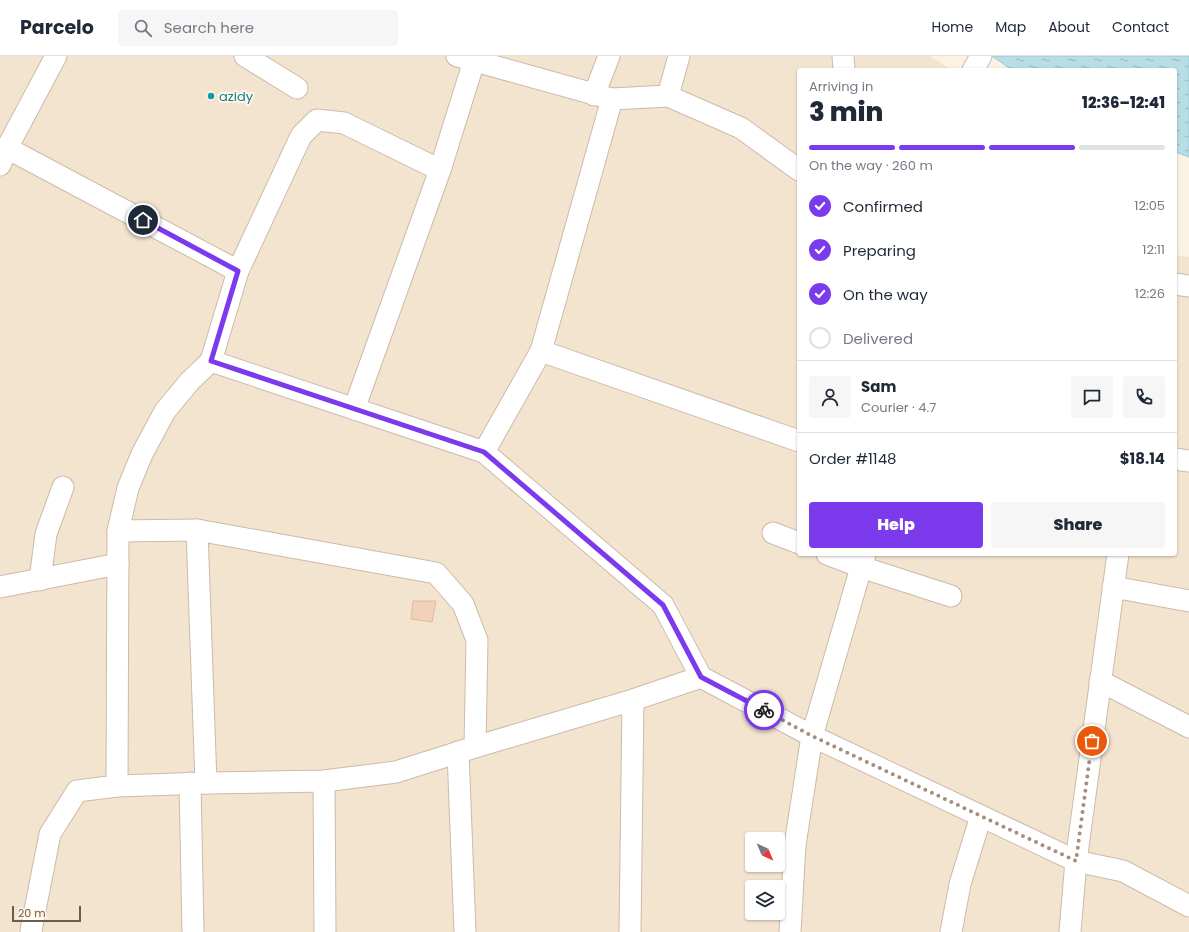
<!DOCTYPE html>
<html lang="en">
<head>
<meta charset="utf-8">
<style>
  body { margin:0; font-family:Poppins,sans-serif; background:#f6f6f7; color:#1f2937; height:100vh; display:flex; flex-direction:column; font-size:15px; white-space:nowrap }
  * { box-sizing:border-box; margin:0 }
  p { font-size:13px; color:#747a83 }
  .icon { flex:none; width:22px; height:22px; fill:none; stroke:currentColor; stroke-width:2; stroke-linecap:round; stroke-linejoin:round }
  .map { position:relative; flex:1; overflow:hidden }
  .side { position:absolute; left:797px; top:12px; width:380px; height:488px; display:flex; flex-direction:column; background:#fff; border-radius:4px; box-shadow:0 1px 3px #0004 }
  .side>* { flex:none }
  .needle { width:26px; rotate:136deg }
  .buttons { position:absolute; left:745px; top:776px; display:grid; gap:8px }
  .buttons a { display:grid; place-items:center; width:40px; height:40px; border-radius:4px; background:#fff; box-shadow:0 1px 3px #0004; font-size:20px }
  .scale { position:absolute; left:12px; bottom:10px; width:69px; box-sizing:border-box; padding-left:4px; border:2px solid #735949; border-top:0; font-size:11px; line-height:14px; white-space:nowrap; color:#735949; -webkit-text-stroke:3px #fff6e8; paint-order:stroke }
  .pin { position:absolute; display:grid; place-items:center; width:34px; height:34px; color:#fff; margin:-17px; border:2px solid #fff; border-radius:50%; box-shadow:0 1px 4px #0007 }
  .courier { position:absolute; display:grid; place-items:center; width:40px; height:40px; margin:-20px; border:3px solid #7c3aed; border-radius:50%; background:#fff; color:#222; box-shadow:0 1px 5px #0007 }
  .head em { font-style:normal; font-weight:800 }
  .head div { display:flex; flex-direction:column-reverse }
  .head { display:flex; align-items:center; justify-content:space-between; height:68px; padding:0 12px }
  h1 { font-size:26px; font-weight:800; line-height:30px }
  .bar { display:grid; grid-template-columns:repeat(4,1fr); gap:6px 4px; align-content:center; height:48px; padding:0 12px }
  .bar i { height:5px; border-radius:3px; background:#e0e1e3 }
  .bar .selected { background:#7c3aed }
  .bar p { grid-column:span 4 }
  .line { display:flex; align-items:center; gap:10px; padding:0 12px; border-top:1px solid #e0e1e3 }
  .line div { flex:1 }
  .round { display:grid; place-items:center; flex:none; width:42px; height:42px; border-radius:4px; background:#f6f6f7 }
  ol { padding:0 12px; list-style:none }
  li { display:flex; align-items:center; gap:12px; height:44px }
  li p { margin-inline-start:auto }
  li .icon { padding:4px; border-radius:50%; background:#7c3aed; color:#fff; stroke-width:4 }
  li:last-child { color:#747a83 }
  li i { width:22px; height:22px; border:2px solid #e0e1e3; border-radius:50% }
  .action { display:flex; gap:8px; margin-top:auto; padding:8px 12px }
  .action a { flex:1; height:46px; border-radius:4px; background:#7c3aed; color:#fff; font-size:16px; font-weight:800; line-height:46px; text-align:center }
  .action a+a { background:#f6f6f7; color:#1f2937 }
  header { display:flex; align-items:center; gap:24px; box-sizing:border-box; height:56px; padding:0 20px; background:#fff; border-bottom:1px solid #e0e1e3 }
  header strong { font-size:19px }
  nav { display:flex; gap:22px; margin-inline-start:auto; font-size:14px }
  .search { width:280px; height:36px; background:#f6f6f7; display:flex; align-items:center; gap:10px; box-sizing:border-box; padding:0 14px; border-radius:4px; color:#747a83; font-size:15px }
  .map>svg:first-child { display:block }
  .residential { fill:#f3e4d0; fill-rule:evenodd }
  .water { fill:url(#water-ripples); stroke:#9dccd6 }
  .building { fill:#f1d1ba; stroke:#e3b89a }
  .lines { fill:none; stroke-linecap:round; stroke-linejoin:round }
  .street-casing { stroke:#cdbaa9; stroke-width:23 }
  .street { stroke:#fff; stroke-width:21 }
  .done { stroke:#a38f7f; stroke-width:4; stroke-dasharray:0 7.2 }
  .route { stroke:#7c3aed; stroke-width:5 }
  .culture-dot { fill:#0f9aa8; stroke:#fff6e8; stroke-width:1.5 }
  .labels { text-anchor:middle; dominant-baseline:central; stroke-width:4; stroke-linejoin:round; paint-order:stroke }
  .culture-label { font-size:13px; fill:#0d838f; stroke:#fff6e8; text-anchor:start }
</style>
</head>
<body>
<header>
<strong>Parcelo</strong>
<div class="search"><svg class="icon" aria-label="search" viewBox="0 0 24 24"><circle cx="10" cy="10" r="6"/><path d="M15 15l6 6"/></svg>Search here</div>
<nav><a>Home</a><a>Map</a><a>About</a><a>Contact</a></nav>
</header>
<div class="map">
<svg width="1189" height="876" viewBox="0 0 1189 876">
  <defs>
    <pattern id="water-ripples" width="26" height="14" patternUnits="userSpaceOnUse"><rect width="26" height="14" fill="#b7dde5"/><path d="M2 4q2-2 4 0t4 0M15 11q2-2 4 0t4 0" fill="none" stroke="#99b6bc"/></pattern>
  </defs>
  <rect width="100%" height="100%" fill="#fcf2e2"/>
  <!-- residential -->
  <path class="residential" d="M0,0H930L951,14H799V498H1175V199L1189,201V876H0ZM752,783H778V809H752ZM752,831H778V857H752Z"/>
  <!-- water -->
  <path class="water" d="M992,0H1189V101L1175,96V14H1012Z"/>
  <!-- building -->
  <path class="building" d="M413,545H436L432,566L411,563Z"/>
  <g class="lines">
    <defs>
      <g id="street">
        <path d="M245,0L297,32"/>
        <path d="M457,0L612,43L668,40L741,72L799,114"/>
        <path d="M843,0L844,14"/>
        <path d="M973,14L981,0"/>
        <path d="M594,39L609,0"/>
        <path d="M668,40L679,0"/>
        <path d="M7,92L238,215"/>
        <path d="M0,109L7,92L56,0"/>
        <path d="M1175,228L1189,230"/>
        <path d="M541,295L799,385"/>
        <path d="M211,305L484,396L663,549L701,621L812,680L1076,805L1123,815L1189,850"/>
        <path d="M354,353L440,114L474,5"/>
        <path d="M484,396L541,295L612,43"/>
        <path d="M1175,403L1189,405"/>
        <path d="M197,474L206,727"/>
        <path d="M118,475L197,474L436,517L463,548L477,584L475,691"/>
        <path d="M773,477L799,487"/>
        <path d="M827,498L861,511L951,540"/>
        <path d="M40,524L46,478L63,431"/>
        <path d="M0,531L118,508"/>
        <path d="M1113,531L1189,545"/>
        <path d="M1100,625L1189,671"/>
        <path d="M458,696L465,876"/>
        <path d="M324,725L325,876"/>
        <path d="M190,727L193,876"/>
        <path d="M117,730L118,475L128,432L142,398L165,355L190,325L211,305L238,215L301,80L317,64L344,67L440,114"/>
        <path d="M31,876L32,869L50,778L77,735L117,730L206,727L324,725L396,716L475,691L633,644L701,621"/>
        <path d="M630,876L633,644"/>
        <path d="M790,876L795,789L812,680L865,498"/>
        <path d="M951,876L960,828L981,760"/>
        <path d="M1070,876L1076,805L1118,498"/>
      </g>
    </defs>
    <!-- street casing -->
    <use href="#street" class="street-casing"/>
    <!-- street -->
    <use href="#street" class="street"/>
  </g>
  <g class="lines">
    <!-- done -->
    <path class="done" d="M764,654L812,680L1076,805L1092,685"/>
    <!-- route -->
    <path class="route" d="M143,164L238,215L211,305L484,396L663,549L701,621L764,654"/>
  </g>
  <!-- markers -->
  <circle class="culture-dot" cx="211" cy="40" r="4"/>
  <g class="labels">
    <!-- culture labels -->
    <g class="culture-label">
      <text x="219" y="40">azidy</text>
    </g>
  </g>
</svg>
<div class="buttons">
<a><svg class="needle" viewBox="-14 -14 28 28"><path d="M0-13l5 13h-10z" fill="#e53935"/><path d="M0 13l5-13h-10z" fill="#747a83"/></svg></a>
<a><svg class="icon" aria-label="layers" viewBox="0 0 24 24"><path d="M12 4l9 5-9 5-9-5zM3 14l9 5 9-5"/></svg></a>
</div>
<div class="scale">20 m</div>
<div class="pin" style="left:1092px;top:685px;background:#ea580c"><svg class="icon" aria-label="bag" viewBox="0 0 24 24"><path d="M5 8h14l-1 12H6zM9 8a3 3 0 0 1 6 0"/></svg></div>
<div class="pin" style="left:143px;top:164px;background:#1f2937"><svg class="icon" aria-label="home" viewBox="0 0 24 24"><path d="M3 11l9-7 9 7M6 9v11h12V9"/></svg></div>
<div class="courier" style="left:764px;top:654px"><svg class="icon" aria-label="bike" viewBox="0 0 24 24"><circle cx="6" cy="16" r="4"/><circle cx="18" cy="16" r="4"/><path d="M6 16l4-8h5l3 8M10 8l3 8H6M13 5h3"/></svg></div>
<section class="side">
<div class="head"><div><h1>3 min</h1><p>Arriving in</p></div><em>12:36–12:41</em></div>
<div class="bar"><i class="selected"></i><i class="selected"></i><i class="selected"></i><i></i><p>On the way · 260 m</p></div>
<ol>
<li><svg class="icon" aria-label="check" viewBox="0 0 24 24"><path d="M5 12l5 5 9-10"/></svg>Confirmed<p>12:05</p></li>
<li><svg class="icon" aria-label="check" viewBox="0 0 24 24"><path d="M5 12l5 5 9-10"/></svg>Preparing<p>12:11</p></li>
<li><svg class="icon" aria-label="check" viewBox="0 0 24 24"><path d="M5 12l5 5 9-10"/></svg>On the way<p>12:26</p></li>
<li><i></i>Delivered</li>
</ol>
<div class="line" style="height:72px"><a class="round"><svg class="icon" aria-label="person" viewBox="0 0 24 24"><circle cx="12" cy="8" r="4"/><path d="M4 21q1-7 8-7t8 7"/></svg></a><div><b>Sam</b><p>Courier · 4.7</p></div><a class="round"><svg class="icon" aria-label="chat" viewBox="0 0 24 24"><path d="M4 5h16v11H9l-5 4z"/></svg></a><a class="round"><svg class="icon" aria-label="phone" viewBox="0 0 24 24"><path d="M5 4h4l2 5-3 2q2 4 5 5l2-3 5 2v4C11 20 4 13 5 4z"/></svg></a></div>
<div class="line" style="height:52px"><div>Order #1148</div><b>$18.14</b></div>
<div class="action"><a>Help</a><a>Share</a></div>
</section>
</div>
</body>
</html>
